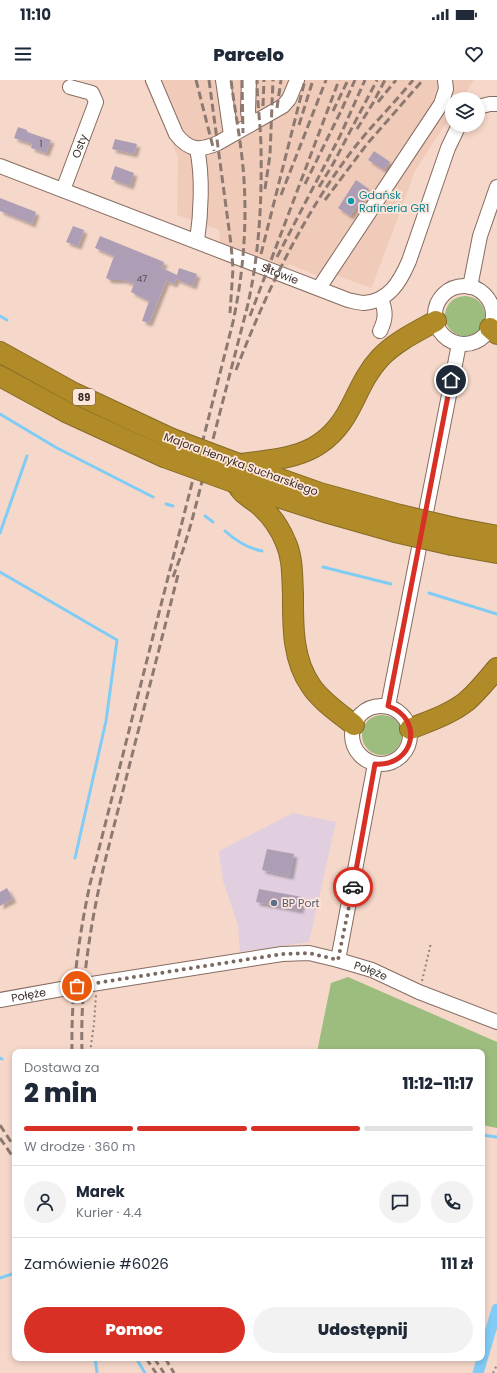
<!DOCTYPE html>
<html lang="pl">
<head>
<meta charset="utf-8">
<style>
  body { margin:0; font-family:Poppins,sans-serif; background:#f2f2f3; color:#1f2937; height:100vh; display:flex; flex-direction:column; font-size:15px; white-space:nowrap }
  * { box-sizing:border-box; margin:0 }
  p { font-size:13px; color:#747a83 }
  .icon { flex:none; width:22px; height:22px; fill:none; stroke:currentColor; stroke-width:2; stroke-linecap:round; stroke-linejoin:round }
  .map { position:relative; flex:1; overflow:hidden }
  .drawer { position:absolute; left:12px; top:969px; width:473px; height:312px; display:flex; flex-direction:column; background:#fff; border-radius:8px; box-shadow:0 2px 6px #0003 }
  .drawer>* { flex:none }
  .fabs { position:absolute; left:445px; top:12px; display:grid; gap:8px }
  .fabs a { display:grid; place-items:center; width:40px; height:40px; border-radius:50%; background:#fff; box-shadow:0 2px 6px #0003; font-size:20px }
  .pin { position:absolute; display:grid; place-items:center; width:34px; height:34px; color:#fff; margin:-17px; border:2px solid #fff; border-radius:50%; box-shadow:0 1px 4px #0007 }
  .courier { position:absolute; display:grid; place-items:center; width:40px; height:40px; margin:-20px; border:3px solid #d93025; border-radius:50%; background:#fff; color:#222; box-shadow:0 1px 5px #0007 }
  .summary em { font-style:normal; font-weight:800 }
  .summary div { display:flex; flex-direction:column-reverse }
  .summary { display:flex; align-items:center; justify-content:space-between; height:68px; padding:0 12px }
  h1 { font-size:26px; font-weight:800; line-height:30px }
  .bar { display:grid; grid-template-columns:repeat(4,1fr); gap:6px 4px; align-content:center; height:48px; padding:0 12px }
  .bar i { height:5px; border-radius:3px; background:#e0e1e3 }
  .bar .active { background:#d93025 }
  .bar p { grid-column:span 4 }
  .line { display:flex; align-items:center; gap:10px; padding:0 12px; border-top:1px solid #e0e1e3 }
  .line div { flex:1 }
  .round { display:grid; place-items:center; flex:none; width:42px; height:42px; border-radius:21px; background:#f2f2f3 }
  .action { display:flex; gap:8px; margin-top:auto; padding:8px 12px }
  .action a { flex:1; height:46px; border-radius:24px; background:#d93025; color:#fff; font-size:16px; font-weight:800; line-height:46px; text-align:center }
  .action a+a { background:#f2f2f3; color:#1f2937 }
  .status { display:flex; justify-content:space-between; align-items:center; height:28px; padding:0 20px; background:#fff; direction:ltr }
  .status svg { height:11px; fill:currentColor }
  header { display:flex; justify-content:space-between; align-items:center; height:52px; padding:0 12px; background:#fff; font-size:18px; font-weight:800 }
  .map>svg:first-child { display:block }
  .commercial { fill:#e1cedf }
  .built { fill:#f1cbba }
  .green { fill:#9cbd7d }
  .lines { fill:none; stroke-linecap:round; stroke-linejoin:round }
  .stream { stroke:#80ccf5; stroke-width:3 }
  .canal { stroke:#80ccf5; stroke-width:11 }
  .building { fill:#ad9eb6; filter:url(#shadow) }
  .minor-casing { stroke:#866c60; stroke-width:16 }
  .highway-casing { stroke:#866a27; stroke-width:22 }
  .path { stroke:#958076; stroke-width:2; stroke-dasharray:2 3; stroke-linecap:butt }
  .minor { stroke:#fff; stroke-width:14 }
  .highway { stroke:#b08b27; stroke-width:20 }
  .rail { stroke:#8d7970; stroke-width:3; stroke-dasharray:8 4; stroke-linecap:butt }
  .highway-bridge-casing { stroke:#866a27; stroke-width:22; stroke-linecap:butt }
  .highway-bridge { stroke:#b08b27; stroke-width:20 }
  .done { stroke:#7b6961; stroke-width:4; stroke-dasharray:0 7.2 }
  .route { stroke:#d93025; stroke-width:5 }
  .culture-dot { fill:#0f9aa8; stroke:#ffe6db; stroke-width:1.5 }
  .service-dot { fill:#5c6f8a; stroke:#ffe6db; stroke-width:1.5 }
  .labels { text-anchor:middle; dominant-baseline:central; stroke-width:3.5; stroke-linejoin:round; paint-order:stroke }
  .number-label { font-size:9px; fill:#56494c }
  .shield { fill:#ffe6db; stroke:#74645e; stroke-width:1 }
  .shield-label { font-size:10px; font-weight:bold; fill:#392d28 }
  .street-label { font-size:11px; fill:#392d28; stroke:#ffe6db }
  .culture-label { font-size:11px; fill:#0d838f; stroke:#ffe6db; text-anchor:start }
  .service-label { font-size:11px; fill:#4e5e75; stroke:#ffe6db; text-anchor:start }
</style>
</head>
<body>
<div class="status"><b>11:10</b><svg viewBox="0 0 49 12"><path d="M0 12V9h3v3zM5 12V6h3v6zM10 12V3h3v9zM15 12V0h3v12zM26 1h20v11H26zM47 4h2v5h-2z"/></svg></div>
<header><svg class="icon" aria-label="menu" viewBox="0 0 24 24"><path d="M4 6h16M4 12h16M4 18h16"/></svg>Parcelo<svg class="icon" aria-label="heart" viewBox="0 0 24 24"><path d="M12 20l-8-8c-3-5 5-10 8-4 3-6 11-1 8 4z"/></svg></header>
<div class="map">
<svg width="497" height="1293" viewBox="0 0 497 1293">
  <defs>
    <filter id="shadow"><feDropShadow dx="3.5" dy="3.5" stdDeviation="1" flood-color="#0004"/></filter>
  </defs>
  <rect width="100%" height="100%" fill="#f6d8ca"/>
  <!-- commercial -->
  <path class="commercial" d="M293,733L336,742L309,862L240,872L238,845L223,801L219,771Z"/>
  <!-- built -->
  <path class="built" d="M143,0H474L462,19H452V34L415,91L374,202L371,208L324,191L318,196L289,184L286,189L220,165L219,150L177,135L178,77Z"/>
  <!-- green -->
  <g class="green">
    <circle cx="465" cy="236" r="20"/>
    <circle cx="382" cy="655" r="20"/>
    <path d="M348,897L497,962V1048L482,1045V972H317L331,903Z"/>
  </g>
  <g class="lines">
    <!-- stream -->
    <g class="stream">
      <path d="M0,236L7,240"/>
      <path d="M0,334L57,368L153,417"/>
      <path d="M166,424L173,426"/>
      <path d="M205,436L213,442"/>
      <path d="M225,451C236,461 247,468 262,471"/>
      <path d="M0,453L27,376"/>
      <path d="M323,487L391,504"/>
      <path d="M0,492L117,560L106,641L75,778"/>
      <path d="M429,513L497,534"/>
      <path d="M0,978L2,979"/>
      <path d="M482,1055L497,1057"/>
      <path d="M0,1198L15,1193"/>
      <path d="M482,1274H484"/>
      <path d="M95,1278L97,1293"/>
      <path d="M136,1278L145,1293"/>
    </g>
    <!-- canal -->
    <path class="canal" d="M478,1293L497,1229"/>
  </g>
  <!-- building -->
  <g class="building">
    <path d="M18,47L27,50V52L51,60L46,73L31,68L32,64L14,58Z"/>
    <path d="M115,59L137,64L134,74L112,69Z"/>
    <path d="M374,71L390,82L384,90L368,80Z"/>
    <path d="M115,86L134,93L130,106L111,99Z"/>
    <path d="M356,100L369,109L350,136L338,128Z"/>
    <path d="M0,118L36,132L32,144L0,131Z"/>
    <path d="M73,146L84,150L78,166L66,162Z"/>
    <path d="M100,156L164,182L162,188L177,195L179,188L197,194L193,206L176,199L174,204L166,201L149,243L142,241L149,221L131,212L134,204L123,200H110L106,198L114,176L95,168Z"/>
    <path d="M267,769L294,774L290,796L262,790Z"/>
    <path d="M7,808L13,819L0,826V812Z"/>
    <path d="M259,809L302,817L300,830L256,822Z"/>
  </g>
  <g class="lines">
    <defs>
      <g id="minor">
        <path d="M153,0L176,54C189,71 200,71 218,63L283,26L289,19L297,0"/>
        <path d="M223,0L231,55"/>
        <path d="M249,0L248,31L250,45"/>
        <path d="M478,27L490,24H497"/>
        <path id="s1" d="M0,86L348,220C353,221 359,223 364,223C389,221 400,202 409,181L448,68L459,45"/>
        <path id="s2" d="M63,110L96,22L92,13L70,7"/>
        <path d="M197,161C201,134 203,96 197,69"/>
        <circle cx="464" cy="235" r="29"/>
        <path d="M470,207L480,156L497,107"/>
        <path d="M319,208L441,24L446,9L445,0"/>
        <path d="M380,251C386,239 386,231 381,219"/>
        <circle cx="381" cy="655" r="29"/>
        <path d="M388,626L459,264"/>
        <path d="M338,880L375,684"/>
        <path id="s3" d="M0,920L73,907L282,874L309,873L338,880L372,890L419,912L497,942"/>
      </g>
      <g id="highway">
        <path d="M490,248L497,254"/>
        <path d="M0,272L74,313L170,358"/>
        <path d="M0,296L68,333L164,377"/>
        <path d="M239,384C288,378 325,377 350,328C359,311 366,293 380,278C395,262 416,252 436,241"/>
        <path d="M241,385L320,413L400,435"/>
        <path d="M236,403C242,414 248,416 258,424C270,434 280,448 286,463C293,479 292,497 293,514C293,545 292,579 311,606C321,621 339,633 354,645"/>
        <path d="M243,406L328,433L395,452"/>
        <path d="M455,448L497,456"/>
        <path d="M452,465L497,473"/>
        <path d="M410,649C429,641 451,634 467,621C478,611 488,599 497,588"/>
      </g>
    </defs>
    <!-- minor casing -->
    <use href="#minor" class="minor-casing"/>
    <!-- highway casing -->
    <use href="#highway" class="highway-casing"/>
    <!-- path -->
    <g class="path">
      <path d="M422,901L431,863"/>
      <path d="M90,972L94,944L96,915"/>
      <path d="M493,1293L497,1285"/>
    </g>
    <!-- minor -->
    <use href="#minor" class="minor"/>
    <!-- highway -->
    <use href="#highway" class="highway"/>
    <!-- rail -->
    <g class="rail">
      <path d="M196,0L214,71"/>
      <path d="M209,0L231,164L233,189L230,233"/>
      <path d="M242,0L243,53"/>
      <path d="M378,22L396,0"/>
      <path d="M263,26L264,0"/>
      <path d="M277,28L281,0"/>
      <path d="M333,31L348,0"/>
      <path d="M299,45L313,0"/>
      <path d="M357,49L373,23L385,0"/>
      <path d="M305,104L341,31L355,0"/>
      <path d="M319,107L333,84L377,0"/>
      <path d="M265,109L270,75L273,0"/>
      <path d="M281,115L326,0"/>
      <path d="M325,120L367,64L423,0"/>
      <path d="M261,174L305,0"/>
      <path d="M277,177L340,56L365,0"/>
      <path d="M250,236L339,0"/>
      <path d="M236,290C265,215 300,141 348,76C368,49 392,26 413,0"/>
      <path d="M173,497L183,470L191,444L247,228C259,177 262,123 261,70C261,47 257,23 257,0"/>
      <path d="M72,972C71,915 78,860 90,804L233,242C243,195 247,148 244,100C242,66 235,33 231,0"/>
      <path d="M82,972C80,908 90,846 104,785L179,491"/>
      <path d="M0,1045L15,1068"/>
      <path d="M0,1058L15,1080"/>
      <path d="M146,1278L156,1293"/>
      <path d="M154,1278L164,1293"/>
      <path d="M165,1278L174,1293"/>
    </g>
    <defs>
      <g id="highway-bridge">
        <path d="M170,358L239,384"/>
        <path d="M164,377L236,403"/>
        <path d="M400,435L455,448"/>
        <path d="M395,452L452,465"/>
      </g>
    </defs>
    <!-- highway-bridge casing -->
    <use href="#highway-bridge" class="highway-bridge-casing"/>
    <!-- highway-bridge -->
    <use href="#highway-bridge" class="highway-bridge"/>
  </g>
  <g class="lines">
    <!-- done -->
    <path class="done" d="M77,906L282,874L309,873L338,880L353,807"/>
    <!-- route -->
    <path class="route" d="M353,807L375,684C414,687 425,639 388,626L451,300"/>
  </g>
  <!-- markers -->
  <circle class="culture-dot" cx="351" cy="121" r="4"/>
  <circle class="service-dot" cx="274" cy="823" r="4"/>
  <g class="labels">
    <!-- number labels -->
    <g class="number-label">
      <text x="41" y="64">1</text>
      <text x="142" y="199">47</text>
    </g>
    <!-- shield labels -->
    <rect class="shield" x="73" y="309" width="22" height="16" rx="3"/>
    <g class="shield-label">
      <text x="84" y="317">89</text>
    </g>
    <!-- street labels -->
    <g class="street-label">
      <text stroke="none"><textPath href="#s2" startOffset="47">Osty</textPath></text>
      <text stroke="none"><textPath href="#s1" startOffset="300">Sitowie</textPath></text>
      <text transform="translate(241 384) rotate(20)">Majora Henryka Sucharskiego</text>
      <text stroke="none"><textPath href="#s3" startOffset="377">Połęże</textPath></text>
      <text stroke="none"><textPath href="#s3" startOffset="29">Połęże</textPath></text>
    </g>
    <!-- culture labels -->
    <g class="culture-label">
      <text x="359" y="115">Gdańsk<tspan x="359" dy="13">Rafineria GR1</tspan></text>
    </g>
    <!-- service labels -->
    <g class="service-label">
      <text x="282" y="823">BP Port</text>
    </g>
  </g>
</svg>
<div class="fabs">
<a><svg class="icon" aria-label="layers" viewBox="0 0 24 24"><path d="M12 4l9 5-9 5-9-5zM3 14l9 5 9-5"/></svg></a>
</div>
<div class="pin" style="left:77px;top:906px;background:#ea580c"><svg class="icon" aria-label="bag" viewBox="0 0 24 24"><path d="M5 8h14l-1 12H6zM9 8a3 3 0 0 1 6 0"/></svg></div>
<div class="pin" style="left:451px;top:300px;background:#1f2937"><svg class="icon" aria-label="home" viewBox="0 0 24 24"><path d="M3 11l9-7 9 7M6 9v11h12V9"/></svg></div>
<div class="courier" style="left:353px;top:807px"><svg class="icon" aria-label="car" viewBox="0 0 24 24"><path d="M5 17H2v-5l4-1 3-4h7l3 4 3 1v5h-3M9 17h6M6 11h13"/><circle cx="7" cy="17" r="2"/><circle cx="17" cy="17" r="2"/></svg></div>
<section class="drawer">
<div class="summary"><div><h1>2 min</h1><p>Dostawa za</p></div><em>11:12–11:17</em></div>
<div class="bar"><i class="active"></i><i class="active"></i><i class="active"></i><i></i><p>W drodze · 360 m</p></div>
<div class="line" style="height:72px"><a class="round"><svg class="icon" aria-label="person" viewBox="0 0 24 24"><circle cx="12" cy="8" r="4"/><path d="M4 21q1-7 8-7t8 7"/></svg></a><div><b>Marek</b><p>Kurier · 4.4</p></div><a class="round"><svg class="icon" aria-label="chat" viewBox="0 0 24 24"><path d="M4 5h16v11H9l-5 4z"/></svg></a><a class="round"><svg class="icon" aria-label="phone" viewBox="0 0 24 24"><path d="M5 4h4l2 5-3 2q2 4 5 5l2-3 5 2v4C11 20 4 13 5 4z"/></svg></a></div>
<div class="line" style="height:52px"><div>Zamówienie #6026</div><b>111 zł</b></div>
<div class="action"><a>Pomoc</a><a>Udostępnij</a></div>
</section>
</div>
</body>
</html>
